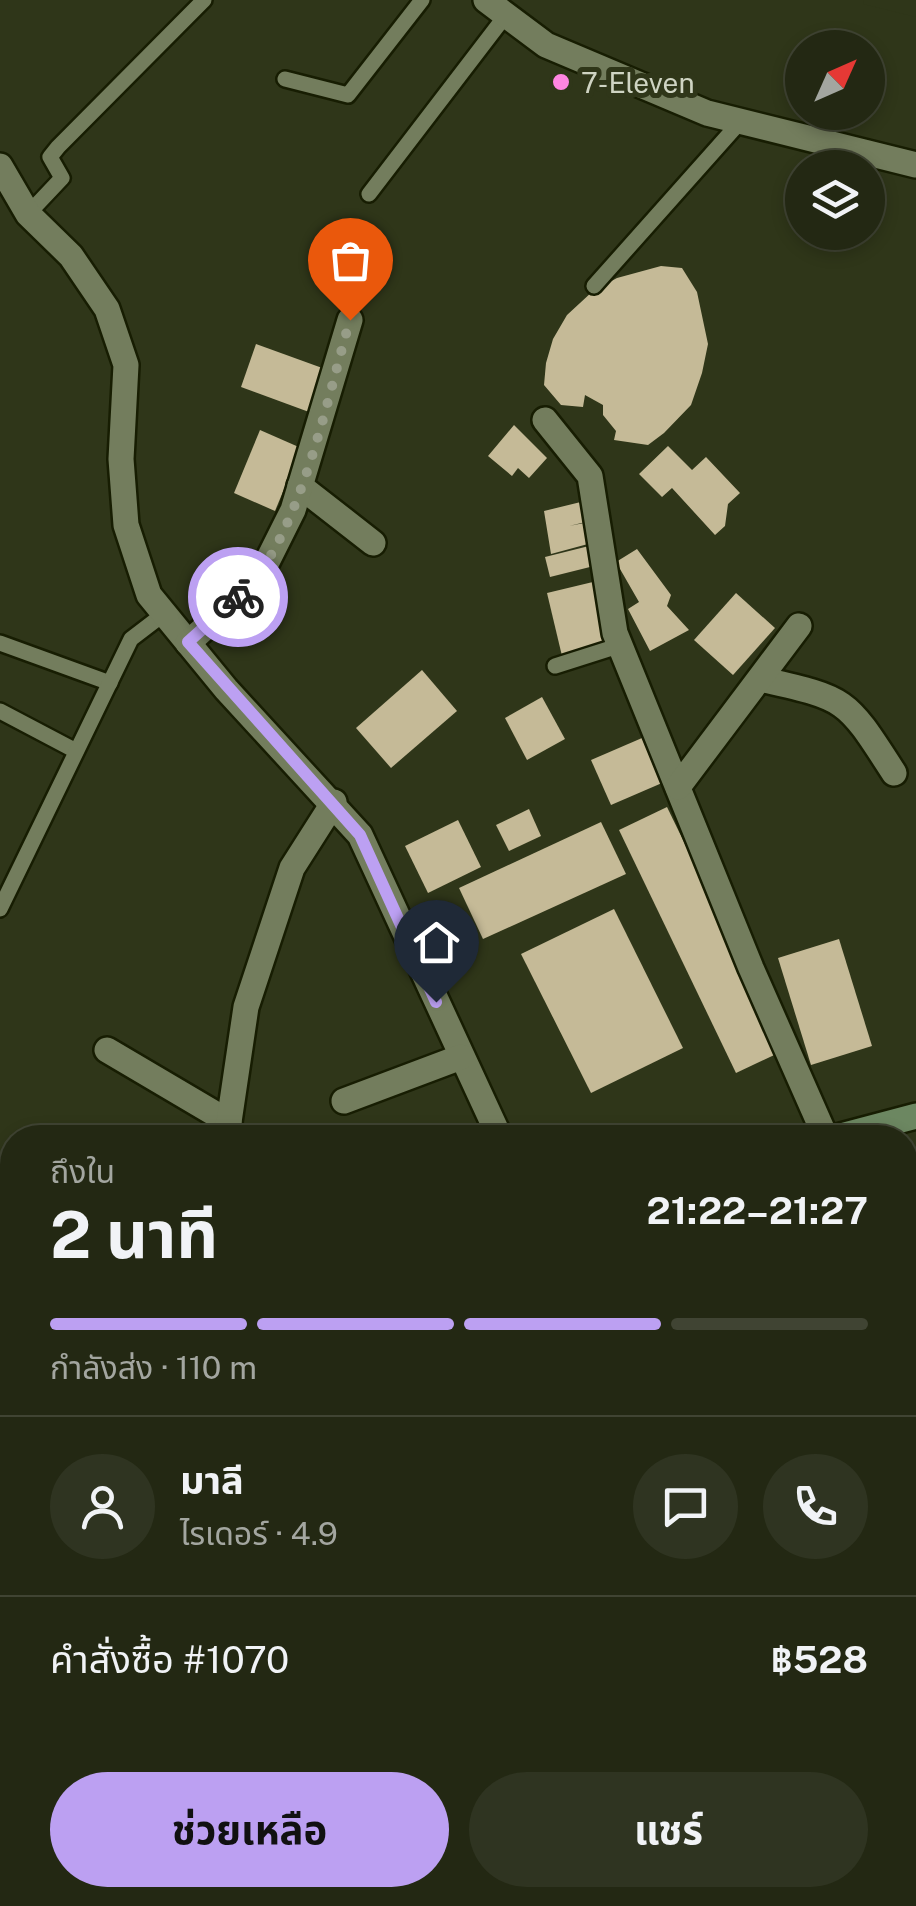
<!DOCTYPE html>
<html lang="th">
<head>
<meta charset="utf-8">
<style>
  body { margin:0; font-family:"Public Sans","Noto Sans Thai",sans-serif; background:#2f3421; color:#f1f3f6; height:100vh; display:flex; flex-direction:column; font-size:38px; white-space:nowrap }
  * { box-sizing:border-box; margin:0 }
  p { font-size:32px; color:#a3a6a0 }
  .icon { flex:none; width:55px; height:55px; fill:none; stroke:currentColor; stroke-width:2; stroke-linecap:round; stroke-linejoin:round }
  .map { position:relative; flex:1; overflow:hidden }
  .details { position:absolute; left:0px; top:1125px; width:918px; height:782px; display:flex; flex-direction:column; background:#232813; border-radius:40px 40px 0 0; box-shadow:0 5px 15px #0003,0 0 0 2px #404433 }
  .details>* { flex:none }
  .needle { width:65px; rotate:45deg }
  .buttons { position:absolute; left:785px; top:30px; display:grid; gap:20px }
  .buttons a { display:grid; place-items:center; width:100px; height:100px; border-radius:50%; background:#232813; box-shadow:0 5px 15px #0003,0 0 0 2px #404433; font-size:50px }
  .pin { position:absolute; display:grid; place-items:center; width:85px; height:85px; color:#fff; margin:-102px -42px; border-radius:50% 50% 50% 0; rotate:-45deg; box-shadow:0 0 10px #0007 }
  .pin .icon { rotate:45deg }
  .courier { position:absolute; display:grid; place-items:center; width:100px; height:100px; margin:-50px; border:8px solid #bca0f2; border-radius:50%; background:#fff; color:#222; box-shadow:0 2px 12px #0007 }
  .headline em { font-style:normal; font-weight:700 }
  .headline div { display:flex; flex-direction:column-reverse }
  .headline { display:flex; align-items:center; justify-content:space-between; height:170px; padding:0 50px }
  h1 { font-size:65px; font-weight:700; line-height:75px }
  .bar { display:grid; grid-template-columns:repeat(4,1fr); gap:15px 10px; align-content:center; height:120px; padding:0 50px }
  .bar i { height:12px; border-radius:8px; background:#404433 }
  .bar .current { background:#bca0f2 }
  .bar p { grid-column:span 4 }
  .line { display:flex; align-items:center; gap:25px; padding:0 50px; border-top:2px solid #404433 }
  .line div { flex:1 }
  .round { display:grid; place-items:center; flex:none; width:105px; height:105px; border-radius:52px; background:#2f3421 }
  .cta { display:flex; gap:20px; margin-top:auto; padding:20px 50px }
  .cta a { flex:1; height:115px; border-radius:60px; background:#bca0f2; color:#111; font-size:40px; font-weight:700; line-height:115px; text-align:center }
  .cta a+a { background:#2f3421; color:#f1f3f6 }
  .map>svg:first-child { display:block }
  .pier { fill:#2f3619 }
  .building { fill:#c5ba97 }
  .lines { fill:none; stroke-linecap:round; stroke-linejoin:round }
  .lane-casing { stroke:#171d02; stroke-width:20 }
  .street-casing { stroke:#171d02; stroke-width:30 }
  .secondary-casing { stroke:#171d02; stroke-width:30 }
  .lane { stroke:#737d5d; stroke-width:15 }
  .street { stroke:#737d5d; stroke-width:25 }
  .secondary { stroke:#6c8761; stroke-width:25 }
  .done { stroke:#979d88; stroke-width:10; stroke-dasharray:0 18 }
  .route { stroke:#bca0f2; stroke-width:12 }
  .poi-dot { fill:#fe86e1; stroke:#2f3619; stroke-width:4 }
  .labels { text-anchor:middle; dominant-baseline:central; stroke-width:10; stroke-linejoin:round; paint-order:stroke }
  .poi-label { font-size:28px; fill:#cfd4c3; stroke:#2f3619; text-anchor:start }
</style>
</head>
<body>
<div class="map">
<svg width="916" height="1906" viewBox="0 0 916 1906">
  <rect width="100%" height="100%" fill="#2f3619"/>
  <!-- pier -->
  <path class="pier" d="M864,0H916V17L863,4Z"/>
  <!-- building -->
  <g class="building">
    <path d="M661,266L682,268L697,292L708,344L702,373L691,405L664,433L648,445L614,440L616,431L603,415V405L585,395L583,407L561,405L544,385L546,363L553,339L567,315L593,291L617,278Z"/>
    <path d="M256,344L325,369L309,412L241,387Z"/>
    <path d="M514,425L547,458L529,478L518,468L512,476L488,456Z"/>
    <path d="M260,430L301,448L275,511L234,493Z"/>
    <path d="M668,446L692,470L706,457L740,493L728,504L725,526L715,535L672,488L662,497L639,474Z"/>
    <path d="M593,499L598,519L569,526L594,521L599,541L551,554L544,511Z"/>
    <path d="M593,545L598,565L550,577L545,557Z"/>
    <path d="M637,549L671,595L667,606L689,630L650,651L628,609L639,602L616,562Z"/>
    <path d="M597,581L613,643L562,656L547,593Z"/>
    <path d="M736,593L775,628L733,675L694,640Z"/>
    <path d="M422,670L457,711L391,768L356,728Z"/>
    <path d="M542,697L565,739L527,760L505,718Z"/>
    <path d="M642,738L662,783L611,805L591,760Z"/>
    <path d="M667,807L785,1050L736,1073L619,830Z"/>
    <path d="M529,809L541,836L509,851L496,825Z"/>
    <path d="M458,820L481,867L428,893L405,846Z"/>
    <path d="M601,822L626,874L483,939L459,888Z"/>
    <path d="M614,909L683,1048L591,1093L521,954Z"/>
    <path d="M839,939L872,1046L811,1065L778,958Z"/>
  </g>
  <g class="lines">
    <defs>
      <g id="lane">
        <path d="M285,79L348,95L422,0"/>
        <path d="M369,194L506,15"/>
        <path d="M28,214L62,178L50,157L58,147L204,0"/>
        <path d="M594,286L740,122"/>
        <path d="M0,643L110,683"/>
        <path d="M555,666L621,645"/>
        <path d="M0,711L76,751"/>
        <path d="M0,909L131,639L165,613"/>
        <path d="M905,1234L916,1232"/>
        <path d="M905,1385L916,1382"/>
      </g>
      <g id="street">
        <path d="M486,0L546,45L707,113L916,165"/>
        <path d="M0,166L28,214L71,256L107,309L126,365L121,459L126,525L149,595L226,689L360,835L500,1138"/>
        <path d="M545,420L590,476L615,633L751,968L826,1138"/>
        <path d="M300,486L373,543"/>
        <path d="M188,643L258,580L293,510L350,320"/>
        <path d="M760,679C848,699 845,697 894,773"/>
        <path d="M678,787L799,626"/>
        <path d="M107,1050L229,1122"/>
        <path d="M344,1101L461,1057"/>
        <path d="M221,1138L229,1122L246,1007L292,868L334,802"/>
      </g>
      <g id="secondary">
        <path d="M833,1138L916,1116"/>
        <path d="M0,1373L12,1369"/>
      </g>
    </defs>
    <!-- lane casing -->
    <use href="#lane" class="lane-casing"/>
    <!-- street casing -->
    <use href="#street" class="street-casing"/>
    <!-- secondary casing -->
    <use href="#secondary" class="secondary-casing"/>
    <!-- lane -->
    <use href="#lane" class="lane"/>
    <!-- street -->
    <use href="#street" class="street"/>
    <!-- secondary -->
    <use href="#secondary" class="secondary"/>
  </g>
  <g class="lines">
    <!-- done -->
    <path class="done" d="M238,597C299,544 327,398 350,320"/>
    <!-- route -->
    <path class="route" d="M238,597L188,642L360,835L436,1002"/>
  </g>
  <!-- markers -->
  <circle class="poi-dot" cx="561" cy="82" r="10"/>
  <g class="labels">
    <!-- poi labels -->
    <g class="poi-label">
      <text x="581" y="82">7-Eleven</text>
    </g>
  </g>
</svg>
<div class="buttons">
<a><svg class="needle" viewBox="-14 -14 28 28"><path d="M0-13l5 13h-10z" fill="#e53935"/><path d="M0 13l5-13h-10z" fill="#a3a6a0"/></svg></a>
<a><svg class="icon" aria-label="layers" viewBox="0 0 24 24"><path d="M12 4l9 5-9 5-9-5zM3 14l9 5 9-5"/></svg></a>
</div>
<div class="pin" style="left:350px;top:320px;background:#ea580c"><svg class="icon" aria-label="bag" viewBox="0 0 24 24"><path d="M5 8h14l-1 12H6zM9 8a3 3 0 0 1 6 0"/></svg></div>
<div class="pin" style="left:436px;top:1002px;background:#1f2937"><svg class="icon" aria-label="home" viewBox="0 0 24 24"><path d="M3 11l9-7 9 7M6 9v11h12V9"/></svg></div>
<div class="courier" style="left:238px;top:597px"><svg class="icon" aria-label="bike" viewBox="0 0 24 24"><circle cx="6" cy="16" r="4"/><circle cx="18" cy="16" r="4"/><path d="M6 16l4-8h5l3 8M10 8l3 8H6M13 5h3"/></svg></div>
<section class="details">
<div class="headline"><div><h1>2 นาที</h1><p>ถึงใน</p></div><em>21:22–21:27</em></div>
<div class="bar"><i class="current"></i><i class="current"></i><i class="current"></i><i></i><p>กำลังส่ง · 110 m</p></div>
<div class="line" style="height:180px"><a class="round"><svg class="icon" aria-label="person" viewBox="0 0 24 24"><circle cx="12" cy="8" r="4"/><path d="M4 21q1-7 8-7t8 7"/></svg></a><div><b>มาลี</b><p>ไรเดอร์ · 4.9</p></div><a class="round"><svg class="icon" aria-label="chat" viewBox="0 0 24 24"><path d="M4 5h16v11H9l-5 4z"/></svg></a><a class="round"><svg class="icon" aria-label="phone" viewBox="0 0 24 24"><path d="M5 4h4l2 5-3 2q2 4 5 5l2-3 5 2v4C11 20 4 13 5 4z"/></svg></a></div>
<div class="line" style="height:130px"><div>คำสั่งซื้อ #1070</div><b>฿528</b></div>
<div class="cta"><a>ช่วยเหลือ</a><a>แชร์</a></div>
</section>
</div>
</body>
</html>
